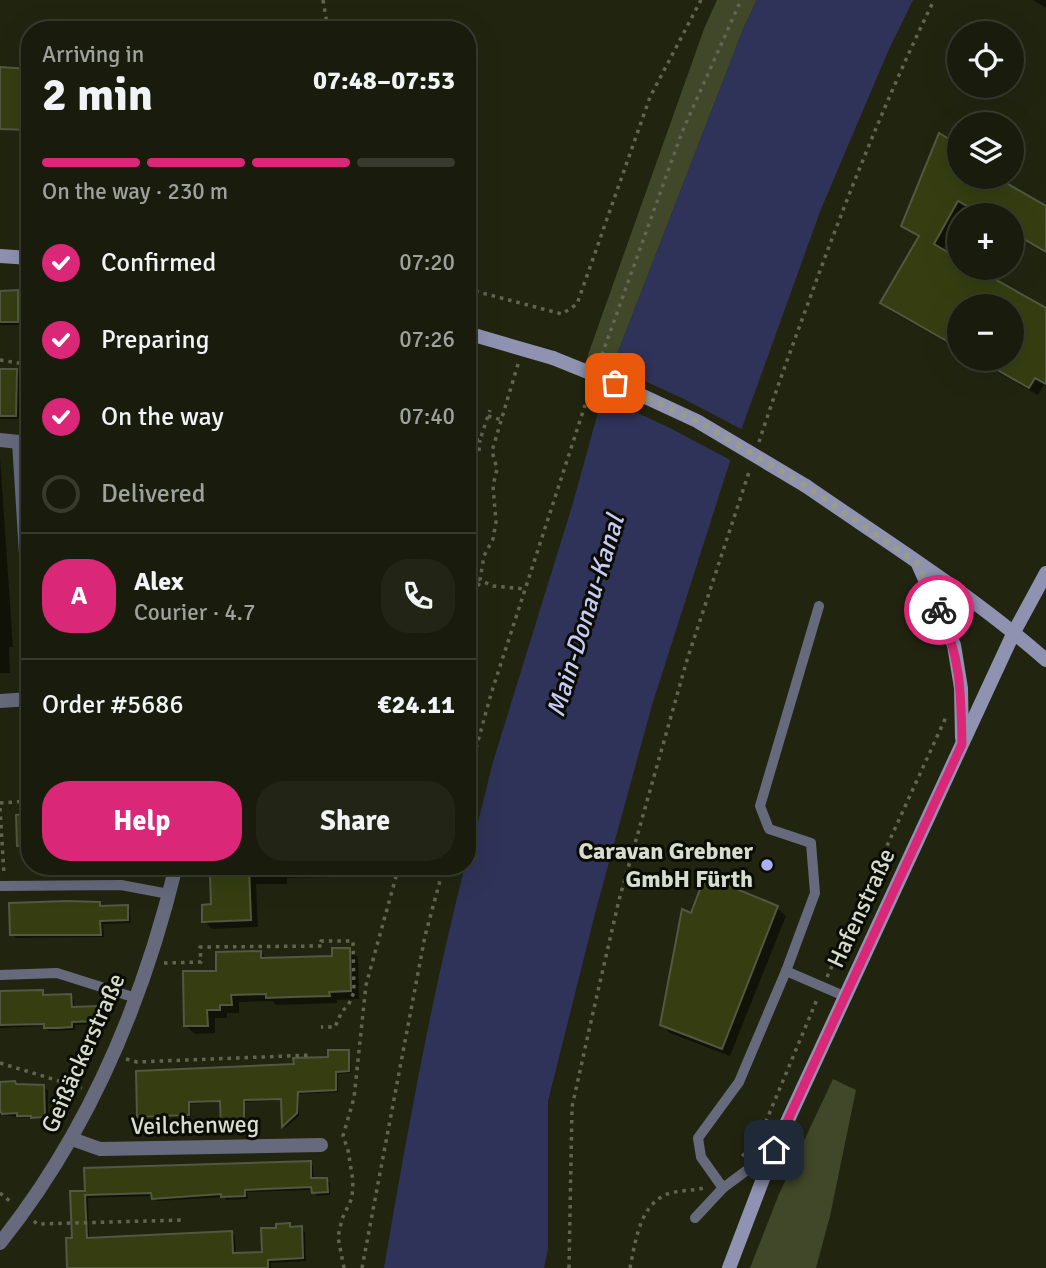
<!DOCTYPE html>
<html lang="en">
<head>
<meta charset="utf-8">
<style>
  body { margin:0; font-family:Signika,sans-serif; background:#222515; color:#f1f3f6; height:100vh; display:flex; flex-direction:column; font-size:26px; white-space:nowrap }
  * { box-sizing:border-box; margin:0 }
  p { font-size:23px; color:#9fa19d }
  .icon { flex:none; width:38px; height:38px; fill:none; stroke:currentColor; stroke-width:2; stroke-linecap:round; stroke-linejoin:round }
  .map { position:relative; flex:1; overflow:hidden }
  .details { position:absolute; left:21px; top:21px; width:455px; height:854px; display:flex; flex-direction:column; background:#191c0c; border-radius:28px; box-shadow:0 7px 28px #0002,0 0 0 2px #373a2d }
  .details>* { flex:none }
  .tools { position:absolute; left:947px; top:21px; display:grid; gap:14px }
  .tools a { display:grid; place-items:center; width:77px; height:77px; border-radius:50%; background:#191c0c; box-shadow:0 7px 28px #0002,0 0 0 2px #373a2d; font-size:35px }
  .pin { position:absolute; display:grid; place-items:center; width:60px; height:60px; color:#fff; margin:-30px; border-radius:14px; box-shadow:0 4px 10px #0006 }
  .courier { position:absolute; display:grid; place-items:center; width:70px; height:70px; margin:-35px; border:5px solid #db2777; border-radius:50%; background:#fff; color:#222; box-shadow:0 2px 9px #0007 }
  .headline em { font-style:normal; font-weight:700 }
  .headline div { display:flex; flex-direction:column-reverse }
  .headline { display:flex; align-items:center; justify-content:space-between; height:119px; padding:0 21px }
  h1 { font-size:46px; font-weight:700; line-height:52px }
  .bar { display:grid; grid-template-columns:repeat(4,1fr); gap:10px 7px; align-content:center; height:84px; padding:0 21px }
  .bar i { height:9px; border-radius:5px; background:#373a2d }
  .bar .active { background:#db2777 }
  .bar p { grid-column:span 4 }
  .line { display:flex; align-items:center; gap:18px; padding:0 21px; border-top:2px solid #373a2d }
  .line div { flex:1 }
  .round { display:grid; place-items:center; flex:none; width:74px; height:74px; border-radius:28px; background:#222515 }
  ol { padding:0 21px; list-style:none }
  li { display:flex; align-items:center; gap:21px; height:77px }
  li p { margin-inline-start:auto }
  li .icon { padding:7px; border-radius:50%; background:#db2777; color:#fff; stroke-width:4 }
  li:last-child { color:#9fa19d }
  li i { width:38px; height:38px; border:4px solid #373a2d; border-radius:50% }
  .action { display:flex; gap:14px; margin-top:auto; padding:14px 21px }
  .action a { flex:1; height:80px; border-radius:28px; background:#db2777; color:#fff; font-size:28px; font-weight:700; line-height:80px; text-align:center }
  .action a+a { background:#222515; color:#f1f3f6 }
  .map>svg:first-child { display:block }
  .green { fill:#414829 }
  .water { fill:#303359 }
  .pier { fill:#212510 }
  .shadow { fill:#0007 }
  .building { fill:#363e11; stroke:#525841; stroke-width:2 }
  .lines { fill:none; stroke-linecap:round; stroke-linejoin:round }
  .path { stroke:#616552; stroke-width:3.5; stroke-dasharray:3.5 5; stroke-linecap:butt }
  .lane { stroke:#676a7d; stroke-width:10 }
  .street { stroke:#676a7d; stroke-width:14 }
  .secondary { stroke:#8f92b1; stroke-width:14 }
  .secondary-bridge { stroke:#8f92b1; stroke-width:14 }
  .done { stroke:#989c8c; stroke-width:7; stroke-dasharray:0 12.6 }
  .route { stroke:#db2777; stroke-width:9 }
  .poi-dot { fill:#a9b0fc; stroke:#0b0d05; stroke-width:2.5 }
  .labels { text-anchor:middle; dominant-baseline:central; stroke-width:6; stroke-linejoin:round; paint-order:stroke }
  .poi-label { font-size:24px; font-weight:bold; fill:#d8dcce; stroke:#0b0d05; text-anchor:end }
  .street-label { font-size:24px; fill:#d8dcce; stroke:#0b0d05 }
  .water-label { font-size:26px; font-style:italic; fill:#c6cbf5; stroke:#0b0d05 }
</style>
</head>
<body>
<div class="map">
<svg width="1046" height="1268" viewBox="0 0 1046 1268">
  <rect width="100%" height="100%" fill="#212510"/>
  <!-- green -->
  <g class="green">
    <path d="M717,0H757L744,27L606,383L583,372L589,352L704,29Z"/>
    <path d="M833,1079L856,1090L830,1216L816,1268H750L779,1194Z"/>
  </g>
  <!-- water -->
  <path class="water" d="M757,0H913L889,49L821,209L731,458L652,705L597,906L548,1101V1249L544,1268H384C407,1133 431,999 465,866H467L493,762L573,503L606,383L744,27Z"/>
  <!-- pier -->
  <path class="pier" d="M609,365L682,398L745,431L734,462L670,428L599,395Z"/>
  <!-- shadow -->
  <g class="shadow">
    <path d="M1033,0H1046V8Z"/>
    <path d="M959,147V177H992L1046,208V254L1012,234V215H979L967,208L963,215H959V222L942,251L959,261V268H971L1046,310V386L1044,385L1038,395L974,359H1012V306H959V350L891,311L883,303L920,238L903,225Z"/>
    <path d="M17,292L20,298H30V325H0V293Z"/>
    <path d="M0,370L16,371L20,374L19,419H0Z"/>
    <path d="M0,457L13,647H9L10,673H0Z"/>
    <path d="M467,543L474,550L475,581H467Z"/>
    <path d="M30,816V848H21L18,845Z"/>
    <path d="M100,866H152L150,876L116,868L115,873L102,870Z"/>
    <path d="M219,866H386V876L287,878V884H256L258,927L212,929L204,921L213,906Z"/>
    <path d="M99,903L103,908L127,907L130,910L131,923L103,924L104,937L16,938L12,934Z"/>
    <path d="M777,908L786,916L730,1056L670,1033L662,1025L692,915Z"/>
    <path d="M350,949L358,958L359,999L337,1000V1003L276,1005L273,1001L239,1002V1013H227V1018H215V1033L195,1034L186,1026L218,972L260,952L267,959L334,957Z"/>
    <path d="M42,991L45,995L70,996L74,1000V1009L99,1008L103,1012V1024L75,1025V1030L49,1031L44,1026L0,1028V993Z"/>
    <path d="M348,1052L350,1054L351,1073L338,1074V1092L299,1094V1116L285,1128L283,1100L245,1102L246,1132H225L222,1130V1102L190,1104L191,1117L142,1118L139,1116L295,1065L330,1059Z"/>
    <path d="M0,1082L3,1084L44,1087L48,1091V1120L0,1115Z"/>
    <path d="M310,1162L313,1166L314,1180H326L330,1183V1195L317,1196L313,1190L247,1192L248,1199L226,1200L224,1197L157,1201L153,1196L88,1198L89,1239L232,1233L235,1236L236,1255L264,1253L278,1229L289,1225L292,1228H301L305,1232L306,1261L271,1263V1268H69L74,1240L72,1193Z"/>
  </g>
  <!-- building -->
  <g class="building">
    <path d="M0,67L30,69V130L0,129Z"/>
    <path d="M939,133L959,145V177H996L1046,206V252L1012,232V215H982L958,201L934,244L959,259V268H975L1046,308V384L1035,378L1029,388L978,359H1012V306H959V348L880,303L919,236L901,226Z"/>
    <path d="M18,290V322H0V291Z"/>
    <path d="M0,369H17L16,416H0Z"/>
    <path d="M30,814V845L17,846L16,815Z"/>
    <path d="M217,866H249L251,920L202,922V905L211,904L210,875H217Z"/>
    <path d="M705,876L778,906L722,1049L660,1025L682,909L691,913Z"/>
    <path d="M67,901L100,902V906L128,905V920L100,921L101,935H10L9,903Z"/>
    <path d="M332,948H350L351,991L329,992L330,996L291,997L266,998V994L231,995L232,1005H220V1010H207L208,1026H184L183,971H216V952L261,951V958L332,956Z"/>
    <path d="M43,990V995L71,994L72,1007L100,1006V1021L72,1022V1027L58,1028H44V1024L0,1025V991Z"/>
    <path d="M328,1050H349V1071L336,1072V1090L298,1092L297,1113L282,1127L281,1099L244,1100V1130L221,1131L220,1101L189,1102V1115L137,1117L136,1071L294,1064L293,1058L328,1057Z"/>
    <path d="M15,1081L16,1084L44,1085L45,1117L31,1118V1116H17V1113L2,1114L0,1111V1082Z"/>
    <path d="M311,1161V1178H327L328,1192L312,1193L311,1187L245,1190V1196L221,1197V1194L152,1199L151,1193L85,1195L87,1238L232,1231L233,1253L262,1252L261,1228H276V1224L290,1223V1227L302,1226L303,1258L268,1260V1268H67L66,1238H72L70,1191H85L84,1168Z"/>
  </g>
  <g class="lines">
    <!-- path -->
    <g class="path">
      <path d="M323,0L328,30"/>
      <path d="M467,289L562,314L577,304L650,97L701,0"/>
      <path d="M0,360L24,364V428"/>
      <path d="M599,363L682,132L741,0"/>
      <path d="M518,364L492,451L497,469L493,486L496,522L493,539L484,556L480,580L493,586L525,589"/>
      <path d="M488,416L502,420"/>
      <path d="M467,439L480,440L490,410"/>
      <path d="M759,442C777,386 798,331 818,276C853,182 890,90 934,0"/>
      <path d="M479,451L480,440"/>
      <path d="M467,599L478,587L480,580"/>
      <path d="M467,781L491,694L590,390"/>
      <path d="M0,803L30,801"/>
      <path d="M0,808L4,875"/>
      <path d="M164,963L201,962L200,947L322,946L321,941H353L354,992L348,1006L342,1011L335,1027H321"/>
      <path d="M827,977L946,717"/>
      <path d="M126,1059L137,1062L312,1055"/>
      <path d="M0,1063L82,1088"/>
      <path d="M742,1156L757,1143L818,997"/>
      <path d="M0,1193L12,1203"/>
      <path d="M34,1221L37,1224L185,1220"/>
      <path d="M344,1268L338,1237L342,1219L352,1198L353,1181L348,1150L343,1136L354,1098L366,985L399,866"/>
      <path d="M362,1268L425,936L444,866"/>
      <path d="M569,1268L572,1107L592,1017L619,900L687,660L750,469"/>
      <path d="M630,1268C635,1244 639,1207 665,1195C676,1190 692,1191 704,1188"/>
    </g>
    <!-- lane -->
    <g class="lane">
      <path d="M0,886L121,885L169,894"/>
      <path d="M786,971L844,996"/>
      <path d="M0,975L57,973L136,998"/>
      <path d="M723,1188L701,1157L698,1138L739,1082L786,971L815,893L811,843L769,829L760,806L819,606"/>
      <path d="M695,1218L723,1188L774,1150"/>
    </g>
    <!-- street -->
    <g class="street">
      <path d="M0,440L19,442L30,618"/>
      <path d="M0,701L30,699"/>
      <path d="M72,1139L100,1149L321,1145"/>
      <path d="M0,1243C88,1133 143,1002 176,866"/>
    </g>
    <!-- secondary -->
    <g class="secondary">
      <path d="M0,256L30,258"/>
      <path d="M467,333L553,358"/>
      <path d="M806,486C887,542 972,595 1046,660"/>
      <path d="M918,564L954,645L961,688L962,738"/>
      <path d="M729,1268L774,1150L1014,632L1046,573"/>
    </g>
    <!-- secondary-bridge -->
    <path class="secondary-bridge" d="M553,358L615,383L697,421L806,486"/>
  </g>
  <g class="lines">
    <!-- done -->
    <path class="done" d="M615,383L698,421L806,486L917,563L939,610"/>
    <!-- route -->
    <path class="route" d="M774,1150L962,744C961,693 961,657 939,610"/>
  </g>
  <!-- markers -->
  <circle class="poi-dot" cx="767" cy="865" r="7"/>
  <g class="labels">
    <!-- poi labels -->
    <g class="poi-label">
      <text x="753" y="851">Caravan Grebner<tspan x="753" dy="28">GmbH Fürth</tspan></text>
    </g>
    <!-- street labels -->
    <g class="street-label">
      <text transform="translate(861 908) rotate(-65)">Hafenstraße</text>
      <text transform="translate(83 1053) rotate(-66)">Geißäckerstraße</text>
      <text transform="translate(195 1125) rotate(-1)">Veilchenweg</text>
    </g>
    <!-- water labels -->
    <g class="water-label">
      <text transform="translate(586 616) rotate(-73)">Main-Donau-Kanal</text>
    </g>
  </g>
</svg>
<div class="tools">
<a><svg class="icon" aria-label="locate" viewBox="0 0 24 24"><circle cx="12" cy="12" r="6"/><path d="M12 2v4M12 18v4M2 12h4M18 12h4"/></svg></a>
<a><svg class="icon" aria-label="layers" viewBox="0 0 24 24"><path d="M12 4l9 5-9 5-9-5zM3 14l9 5 9-5"/></svg></a>
<a>+</a>
<a>−</a>
</div>
<div class="pin" style="left:615px;top:383px;background:#ea580c"><svg class="icon" aria-label="bag" viewBox="0 0 24 24"><path d="M5 8h14l-1 12H6zM9 8a3 3 0 0 1 6 0"/></svg></div>
<div class="pin" style="left:774px;top:1150px;background:#1f2937"><svg class="icon" aria-label="home" viewBox="0 0 24 24"><path d="M3 11l9-7 9 7M6 9v11h12V9"/></svg></div>
<div class="courier" style="left:939px;top:610px"><svg class="icon" aria-label="bike" viewBox="0 0 24 24"><circle cx="6" cy="16" r="4"/><circle cx="18" cy="16" r="4"/><path d="M6 16l4-8h5l3 8M10 8l3 8H6M13 5h3"/></svg></div>
<section class="details">
<div class="headline"><div><h1>2 min</h1><p>Arriving in</p></div><em>07:48–07:53</em></div>
<div class="bar"><i class="active"></i><i class="active"></i><i class="active"></i><i></i><p>On the way · 230 m</p></div>
<ol>
<li><svg class="icon" aria-label="check" viewBox="0 0 24 24"><path d="M5 12l5 5 9-10"/></svg>Confirmed<p>07:20</p></li>
<li><svg class="icon" aria-label="check" viewBox="0 0 24 24"><path d="M5 12l5 5 9-10"/></svg>Preparing<p>07:26</p></li>
<li><svg class="icon" aria-label="check" viewBox="0 0 24 24"><path d="M5 12l5 5 9-10"/></svg>On the way<p>07:40</p></li>
<li><i></i>Delivered</li>
</ol>
<div class="line" style="height:126px"><b class="round" style="background:#db2777;color:#fff">A</b><div><b>Alex</b><p>Courier · 4.7</p></div><a class="round"><svg class="icon" aria-label="phone" viewBox="0 0 24 24"><path d="M5 4h4l2 5-3 2q2 4 5 5l2-3 5 2v4C11 20 4 13 5 4z"/></svg></a></div>
<div class="line" style="height:91px"><div>Order #5686</div><b>€24.11</b></div>
<div class="action"><a>Help</a><a>Share</a></div>
</section>
</div>
</body>
</html>
